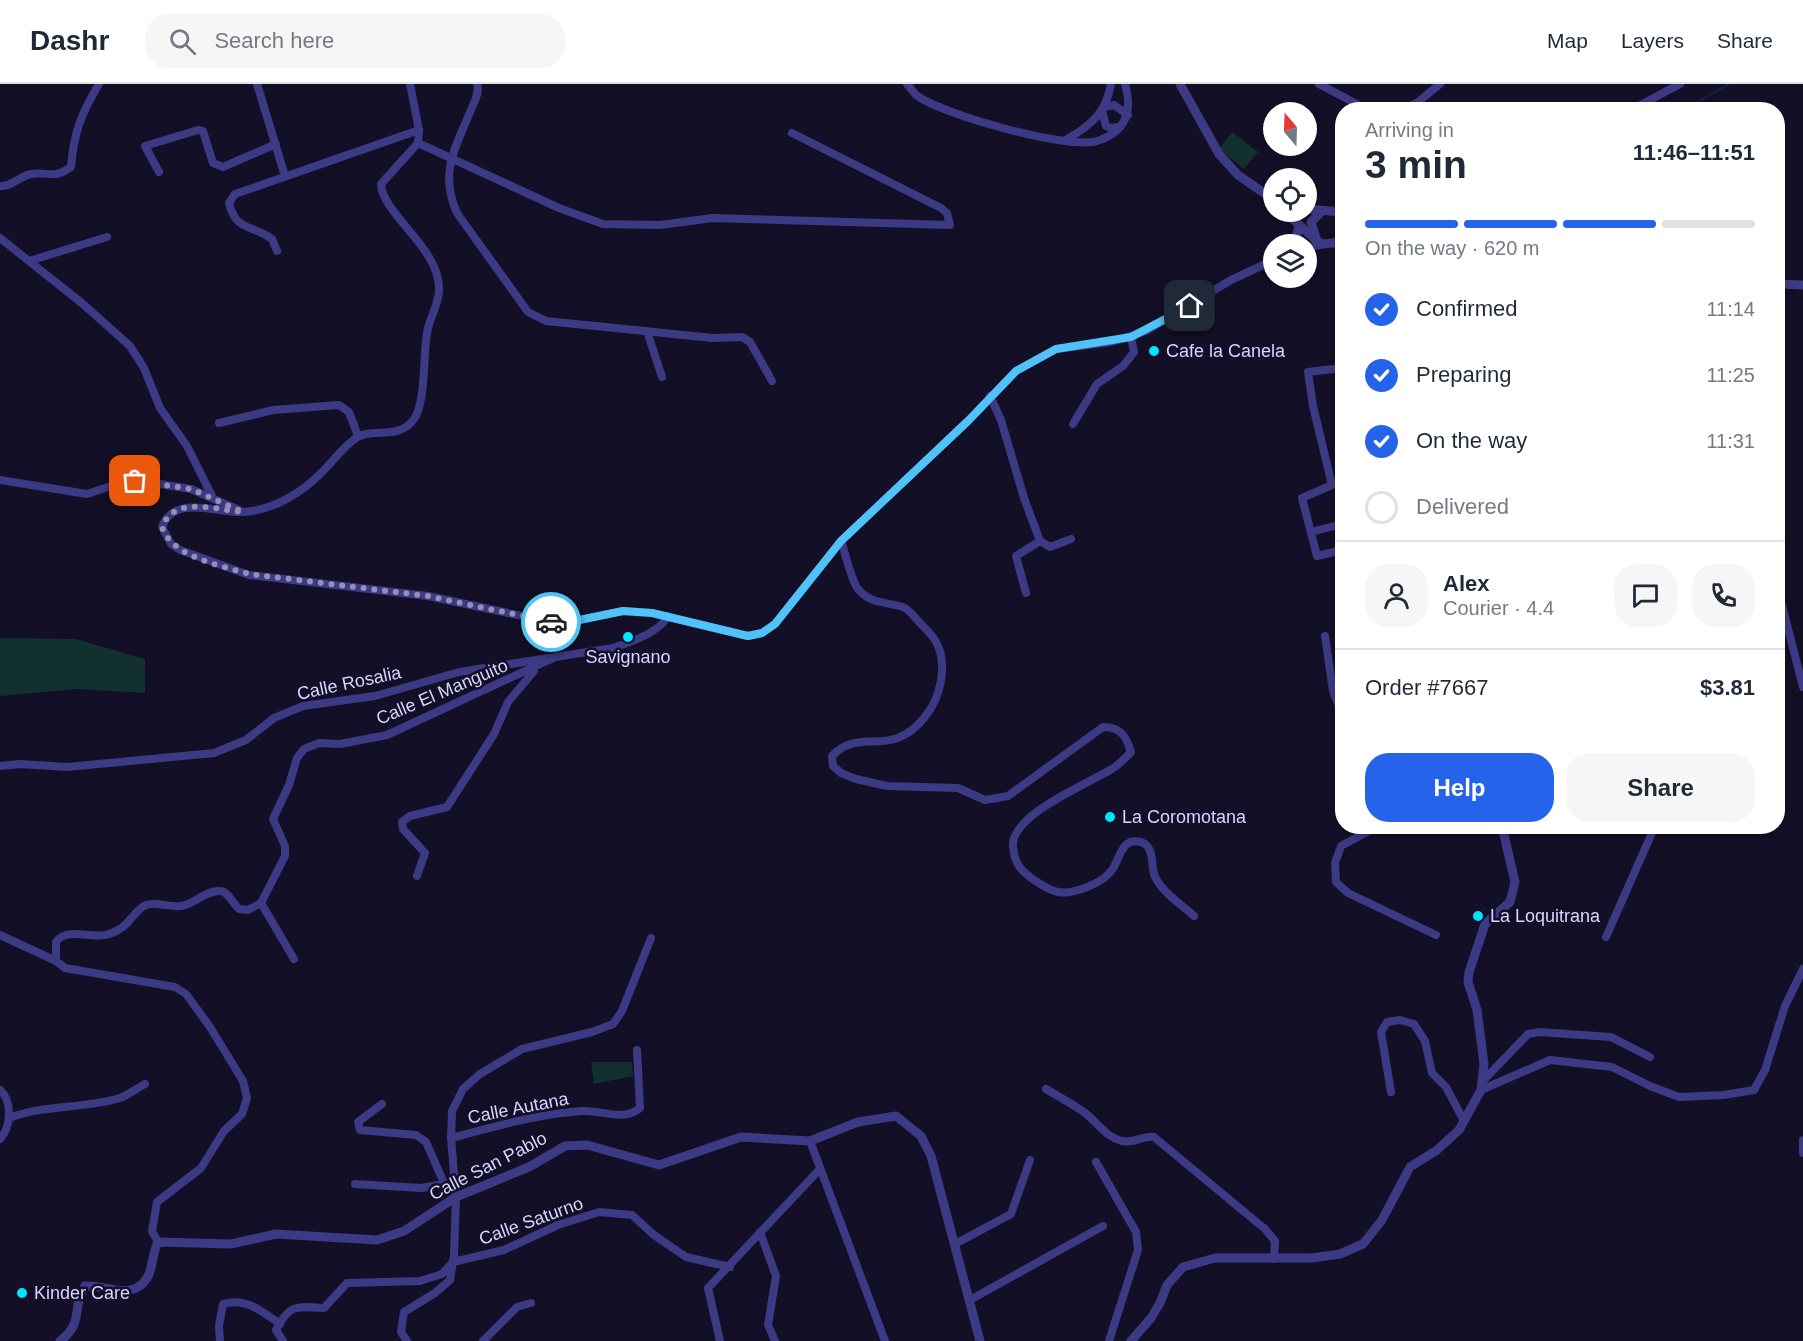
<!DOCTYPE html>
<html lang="en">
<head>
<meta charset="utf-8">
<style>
  body { margin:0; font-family:Helvetica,sans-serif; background:#f6f6f7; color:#1f2937; height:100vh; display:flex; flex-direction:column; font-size:22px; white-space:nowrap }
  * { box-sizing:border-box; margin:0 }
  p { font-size:20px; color:#747a83 }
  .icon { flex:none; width:33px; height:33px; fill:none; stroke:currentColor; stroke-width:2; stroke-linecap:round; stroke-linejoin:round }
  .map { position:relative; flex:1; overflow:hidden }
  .details { position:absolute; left:1335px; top:18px; width:450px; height:732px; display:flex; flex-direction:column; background:#fff; border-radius:24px; box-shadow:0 3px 9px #0003 }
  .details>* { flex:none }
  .needle { width:39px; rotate:341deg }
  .buttons { position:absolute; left:1263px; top:18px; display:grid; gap:12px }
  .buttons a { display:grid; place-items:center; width:54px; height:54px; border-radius:50%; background:#fff; box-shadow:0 3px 9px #0003; font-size:30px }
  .pin { position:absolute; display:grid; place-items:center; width:51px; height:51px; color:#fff; margin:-26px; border-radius:12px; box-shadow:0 3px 9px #0006 }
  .courier { position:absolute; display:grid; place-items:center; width:60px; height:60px; margin:-30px; border:4px solid #4fc3f7; border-radius:50%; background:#fff; color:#222; box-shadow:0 2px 8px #0007 }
  .head em { font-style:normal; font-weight:700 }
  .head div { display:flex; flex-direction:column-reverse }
  .head { display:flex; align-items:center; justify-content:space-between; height:102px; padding:0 30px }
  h1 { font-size:39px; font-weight:700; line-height:45px }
  .bar { display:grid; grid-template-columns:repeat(4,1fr); gap:9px 6px; align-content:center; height:72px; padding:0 30px }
  .bar i { height:8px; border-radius:4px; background:#e0e1e3 }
  .bar .on { background:#2563eb }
  .bar p { grid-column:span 4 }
  .line { display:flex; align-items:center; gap:15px; padding:0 30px; border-top:2px solid #e0e1e3 }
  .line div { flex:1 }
  .round { display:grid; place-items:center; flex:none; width:63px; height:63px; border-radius:24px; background:#f6f6f7 }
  ol { padding:0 30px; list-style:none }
  li { display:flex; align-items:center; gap:18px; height:66px }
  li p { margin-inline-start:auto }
  li .icon { padding:6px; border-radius:50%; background:#2563eb; color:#fff; stroke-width:4 }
  li:last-child { color:#747a83 }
  li i { width:33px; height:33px; border:3px solid #e0e1e3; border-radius:50% }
  .button { display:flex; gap:12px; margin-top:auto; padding:12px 30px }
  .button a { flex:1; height:69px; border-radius:24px; background:#2563eb; color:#fff; font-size:24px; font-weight:700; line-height:69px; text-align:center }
  .button a+a { background:#f6f6f7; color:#1f2937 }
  header { display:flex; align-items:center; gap:36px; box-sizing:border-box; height:84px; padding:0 30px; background:#fff; border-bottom:2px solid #e0e1e3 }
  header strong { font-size:28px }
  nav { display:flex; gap:33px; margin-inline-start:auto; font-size:21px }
  .search { width:420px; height:54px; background:#f6f6f7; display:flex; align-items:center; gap:15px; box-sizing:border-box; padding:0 21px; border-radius:24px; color:#747a83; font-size:22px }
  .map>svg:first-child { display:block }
  .green { fill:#12302f }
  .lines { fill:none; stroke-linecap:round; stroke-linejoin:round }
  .stream { stroke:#0c2248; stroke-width:2 }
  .minor { stroke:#3d3a85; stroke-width:8 }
  .tertiary { stroke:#3d3a85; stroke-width:9 }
  .done { stroke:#948fb3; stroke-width:6; stroke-dasharray:0 10.8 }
  .route { stroke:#4fc3f7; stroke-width:8 }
  .poi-dot { fill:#00e5ff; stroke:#130f26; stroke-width:2 }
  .labels { text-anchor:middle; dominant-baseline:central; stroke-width:5; stroke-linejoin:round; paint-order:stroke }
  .poi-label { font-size:18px; fill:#d9d4ff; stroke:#130f26; text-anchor:start }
  .street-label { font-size:18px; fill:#d9d4ff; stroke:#130f26 }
</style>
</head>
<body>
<header>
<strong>Dashr</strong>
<div class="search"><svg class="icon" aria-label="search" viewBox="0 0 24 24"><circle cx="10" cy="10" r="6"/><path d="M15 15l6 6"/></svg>Search here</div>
<nav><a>Map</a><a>Layers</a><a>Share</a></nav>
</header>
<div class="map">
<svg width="1803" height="1257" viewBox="0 0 1803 1257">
  <rect width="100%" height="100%" fill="#130f26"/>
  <!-- green -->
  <g class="green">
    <path d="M1232,48L1258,68L1244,85L1219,65Z"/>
    <path d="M0,554L76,555L145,575V609L77,605L0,612Z"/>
    <path d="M591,978H632L633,992L594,1000Z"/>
  </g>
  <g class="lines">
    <!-- stream -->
    <path class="stream" d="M1684,26L1729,0"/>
    <!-- minor -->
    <g class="minor">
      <path d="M257,0L285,92"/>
      <path d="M410,0L419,46L418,59L381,100C382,130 441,165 439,206C439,220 429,235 427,249C423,271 426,318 414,335C399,357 371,343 356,354C343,363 334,376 323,387C303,408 274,426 244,428C217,430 175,409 162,443L171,460L180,466L249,491L428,512L560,540L623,527L652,529L748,552L762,549L775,540L841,457L969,336L1016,287L1056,265L1111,258L1146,247L1231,196L1274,176"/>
      <path d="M477,0C480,8 474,18 471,26C455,64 439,89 457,129L528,228L546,237L713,254L742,253L750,258L772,297"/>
      <path d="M907,0C910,3 913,8 916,11C941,30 1067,66 1097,57C1126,48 1133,27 1125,0"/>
      <path d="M1319,0L1368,26"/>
      <path d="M1105,23L1114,21L1128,31"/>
      <path d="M1402,26L1418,18L1440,0"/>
      <path d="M1631,26L1680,0"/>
      <path d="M1102,27L1106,42L1111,44L1118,43"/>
      <path d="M1067,55C1092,41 1106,28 1111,0"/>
      <path d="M418,59L559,124L603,140L660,141L713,134L950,141L947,129L941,124L792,49"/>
      <path d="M159,88L145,62L198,46L203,47L213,79L223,83L276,60"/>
      <path d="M0,102C11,103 20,92 31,90C49,87 53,96 71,83C74,48 81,30 99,0"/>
      <path d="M0,154L83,220L130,262L144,284L160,324L187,362L212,412"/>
      <path d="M1306,164L1323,160"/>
      <path d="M277,167L272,155C252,140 236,148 229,119L235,110L419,46"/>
      <path d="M29,177L107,153"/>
      <path d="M647,247L662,293"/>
      <path d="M1342,284L1308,288L1313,322L1332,401L1302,414L1317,472L1342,466"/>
      <path d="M990,312L1001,336L1024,414L1040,457L1050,463L1071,455"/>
      <path d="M219,339L273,326L339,321L349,328L358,352"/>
      <path d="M1073,340L1097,300L1123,282L1134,268L1131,253"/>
      <path d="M0,396L87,410L120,399H154L191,405L239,426"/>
      <path d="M1311,448L1342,440"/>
      <path d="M841,457C845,468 851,496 858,505C870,520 887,518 903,523C909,525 915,534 920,539C925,544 931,550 935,556C949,579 941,614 924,634C890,676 859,642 832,672L833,682L841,689L856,695L887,702L958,704L985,716L1008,712L1103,643C1121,643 1126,652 1131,668C1125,674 1118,682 1110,686C1087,700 1011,731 1013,762C1014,776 1018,784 1030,793C1037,798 1048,806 1058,808C1073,811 1103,799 1112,786C1120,775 1121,753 1141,758C1154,762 1151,779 1154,790C1159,806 1182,821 1194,832"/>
      <path d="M1026,509L1016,472L1040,457"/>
      <path d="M1778,512L1782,521L1803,603"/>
      <path d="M1325,552L1333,607L1342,630"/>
      <path d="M0,682L20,680L67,683L214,669L246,656L274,634L303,622L375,612L459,588L613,564C630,558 659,549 668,532"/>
      <path d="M1378,742L1341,762L1335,779L1336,798L1348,809L1436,851"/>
      <path d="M417,792L425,769L403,745L402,738L410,732L447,723L494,650L508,618L534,587"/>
      <path d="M261,819L294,875"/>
      <path d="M0,851L56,877"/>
      <path d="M1606,853L1655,742"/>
      <path d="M1481,999L1528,950L1539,948L1611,953L1650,973"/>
      <path d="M1046,1005C1059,1013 1073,1020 1085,1029C1097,1038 1107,1054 1122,1057C1134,1060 1143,1051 1154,1053L1265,1145L1275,1157L1274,1175"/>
      <path d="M0,1006C13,1018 11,1043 0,1055"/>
      <path d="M1481,1006L1550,976L1612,983L1650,1002L1679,1013L1724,1011L1754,1006L1765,986L1785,922L1803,885"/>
      <path d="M1391,1008L1381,948L1387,938L1400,936L1414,940L1425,957L1432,989L1446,1003L1464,1037"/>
      <path d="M382,1020L358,1038L360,1046L416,1051L426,1058L444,1099"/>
      <path d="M9,1034C46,1020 84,1025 120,1014C129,1011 137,1004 145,1000"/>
      <path d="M451,1054C494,1043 537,1030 582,1027C602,1026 624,1038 640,1024L637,966"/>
      <path d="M1803,1056V1069"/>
      <path d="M810,1057L885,1257"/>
      <path d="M1096,1078L1136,1148L1138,1166L1109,1257"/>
      <path d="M355,1100L421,1104L456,1098"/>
      <path d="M760,1148L776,1192L768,1241L775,1257"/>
      <path d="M158,1158L152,1147L157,1118L201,1084L224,1047L242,1030L247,1014L243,997L210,943L186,910L175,903L65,884L56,877V858C67,842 93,856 109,850C128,844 128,835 141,824C151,815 169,824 181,822C195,820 206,806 220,807C228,807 233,820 239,825L248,826L261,819L285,772V762L273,735L289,701L297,674L304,665L319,659L340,660L387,651L553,574"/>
      <path d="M955,1160L1011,1130L1030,1076"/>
      <path d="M970,1216L1103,1142"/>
      <path d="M220,1257L219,1242L223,1220C246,1213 261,1227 280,1240"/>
      <path d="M283,1257L276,1246C289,1220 297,1222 324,1224L347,1199L420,1197L442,1190L453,1178L504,1166L558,1141L599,1128L632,1131L654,1151L686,1173L730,1183"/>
      <path d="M407,1257L401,1248L404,1228L435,1209L450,1196L454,1171L456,1113L451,1054L452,1027L463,1005L480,990L522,965L592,948L613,940L622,927L651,854"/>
      <path d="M483,1257L517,1223L531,1219"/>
      <path d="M720,1257L708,1204L820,1085"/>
    </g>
    <!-- tertiary -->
    <g class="tertiary">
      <path d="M1180,0L1219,70L1238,91L1274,116"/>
      <path d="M1306,125L1342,128"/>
      <path d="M1285,128L1317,157L1323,160L1342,158"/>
      <path d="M1317,157L1311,138L1322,127"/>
      <path d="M1294,160L1299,143"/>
      <path d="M1778,200L1803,201"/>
      <path d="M60,1257C85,1238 71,1223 85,1202C105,1200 132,1218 147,1194C153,1186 152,1169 158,1158L231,1160L276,1150L377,1156L404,1147L456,1113L529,1083L565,1062L587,1061L659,1081L741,1053L810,1057L858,1038L896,1032L921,1052L931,1072L980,1257"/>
      <path d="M1131,1257L1151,1234L1160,1219L1167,1201L1183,1183L1215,1174H1312L1340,1170L1363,1160L1382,1136L1410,1083L1437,1066L1459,1046L1481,1006L1484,980L1477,926L1468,898L1469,888L1485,840L1510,818L1515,798L1502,742"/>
    </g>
  </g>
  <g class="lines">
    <!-- done -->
    <path class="done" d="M135,397L191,405L243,428C216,426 174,411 162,443C173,474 220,481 249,490L428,512L551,538"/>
    <!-- route -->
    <path class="route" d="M551,538L560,540L623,527L652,529L748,552L762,549L775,540L841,457L969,336L1016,287L1056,265L1131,253L1190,222"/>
  </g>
  <!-- markers -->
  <g class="poi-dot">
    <circle cx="1154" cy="267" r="6"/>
    <circle cx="628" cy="553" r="6"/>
    <circle cx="1110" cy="733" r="6"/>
    <circle cx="1478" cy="832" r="6"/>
    <circle cx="22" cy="1209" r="6"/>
  </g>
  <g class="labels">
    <!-- poi labels -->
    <g class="poi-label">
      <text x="1166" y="267">Cafe la Canela</text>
      <text x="628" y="573" text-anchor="middle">Savignano</text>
      <text x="1122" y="733">La Coromotana</text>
      <text x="1490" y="832">La Loquitrana</text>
      <text x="34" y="1209">Kinder Care</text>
    </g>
    <!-- street labels -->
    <g class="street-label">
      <text transform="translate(349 599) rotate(-12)">Calle Rosalia</text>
      <text transform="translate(442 608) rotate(-23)">Calle El Manguito</text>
      <text transform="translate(518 1024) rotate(-11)">Calle Autana</text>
      <text transform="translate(488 1082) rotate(-27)">Calle San Pablo</text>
      <text transform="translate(531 1137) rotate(-20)">Calle Saturno</text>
    </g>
  </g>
</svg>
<div class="buttons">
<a><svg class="needle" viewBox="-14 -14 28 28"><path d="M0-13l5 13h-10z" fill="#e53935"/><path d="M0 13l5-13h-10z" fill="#747a83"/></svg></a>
<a><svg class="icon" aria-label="locate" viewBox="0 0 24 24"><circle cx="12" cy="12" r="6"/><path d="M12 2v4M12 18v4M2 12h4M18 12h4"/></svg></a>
<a><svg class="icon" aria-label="layers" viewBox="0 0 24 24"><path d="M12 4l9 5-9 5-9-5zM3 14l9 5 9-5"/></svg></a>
</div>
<div class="pin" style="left:135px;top:397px;background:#ea580c"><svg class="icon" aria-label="bag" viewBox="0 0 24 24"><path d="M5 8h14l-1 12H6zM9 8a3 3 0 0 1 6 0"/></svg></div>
<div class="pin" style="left:1190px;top:222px;background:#1f2937"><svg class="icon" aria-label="home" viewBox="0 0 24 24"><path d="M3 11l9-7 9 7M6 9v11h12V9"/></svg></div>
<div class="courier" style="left:551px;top:538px"><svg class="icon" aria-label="car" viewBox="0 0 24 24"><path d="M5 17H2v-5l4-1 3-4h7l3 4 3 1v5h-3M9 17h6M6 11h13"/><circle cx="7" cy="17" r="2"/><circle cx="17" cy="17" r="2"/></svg></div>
<section class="details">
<div class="head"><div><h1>3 min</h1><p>Arriving in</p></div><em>11:46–11:51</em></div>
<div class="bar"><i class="on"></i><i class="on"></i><i class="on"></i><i></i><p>On the way · 620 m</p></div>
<ol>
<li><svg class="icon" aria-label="check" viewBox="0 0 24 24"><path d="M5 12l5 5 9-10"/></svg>Confirmed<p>11:14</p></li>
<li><svg class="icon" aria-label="check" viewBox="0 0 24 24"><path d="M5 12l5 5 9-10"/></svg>Preparing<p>11:25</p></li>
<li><svg class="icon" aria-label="check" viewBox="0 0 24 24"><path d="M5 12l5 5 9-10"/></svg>On the way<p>11:31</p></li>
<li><i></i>Delivered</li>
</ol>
<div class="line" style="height:108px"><a class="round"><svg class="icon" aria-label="person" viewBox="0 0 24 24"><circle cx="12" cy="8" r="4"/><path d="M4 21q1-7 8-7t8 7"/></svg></a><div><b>Alex</b><p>Courier · 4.4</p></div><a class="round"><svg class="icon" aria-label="chat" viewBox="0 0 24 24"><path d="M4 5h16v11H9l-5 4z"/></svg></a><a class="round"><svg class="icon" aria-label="phone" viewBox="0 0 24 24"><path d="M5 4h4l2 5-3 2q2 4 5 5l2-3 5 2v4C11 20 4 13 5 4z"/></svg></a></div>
<div class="line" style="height:78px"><div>Order #7667</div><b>$3.81</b></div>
<div class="button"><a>Help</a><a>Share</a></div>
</section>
</div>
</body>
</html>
